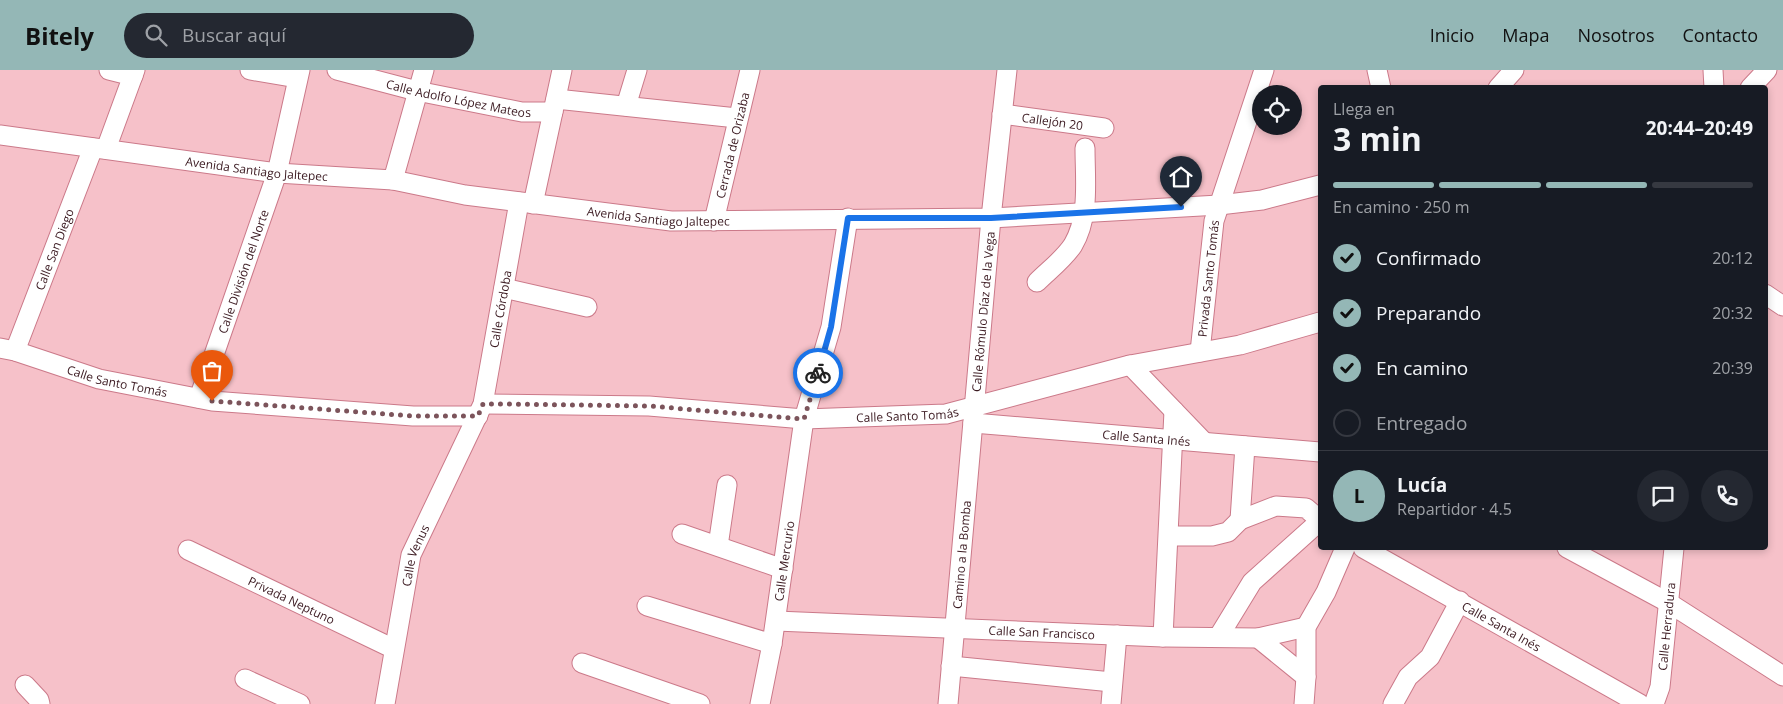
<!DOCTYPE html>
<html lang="es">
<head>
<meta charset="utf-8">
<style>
  body { margin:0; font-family:"Open Sans",sans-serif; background:#242831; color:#f1f3f6; height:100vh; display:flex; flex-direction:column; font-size:19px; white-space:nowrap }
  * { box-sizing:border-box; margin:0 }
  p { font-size:16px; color:#9ea1a6 }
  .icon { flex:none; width:28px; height:28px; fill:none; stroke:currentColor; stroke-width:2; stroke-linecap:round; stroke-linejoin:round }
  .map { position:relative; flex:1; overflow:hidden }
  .drawer { position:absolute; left:1318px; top:15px; width:450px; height:465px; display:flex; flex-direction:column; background:#171b24; border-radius:5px; box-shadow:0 2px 8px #0003 }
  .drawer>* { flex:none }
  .tools { position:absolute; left:1252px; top:15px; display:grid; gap:10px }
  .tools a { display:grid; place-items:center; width:50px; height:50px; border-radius:50%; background:#171b24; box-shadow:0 2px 8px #0003; font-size:25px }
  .pin { position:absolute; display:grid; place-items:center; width:42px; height:42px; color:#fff; margin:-51px -21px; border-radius:50% 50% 50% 0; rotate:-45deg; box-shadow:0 0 5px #0007 }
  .pin .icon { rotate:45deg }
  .courier { position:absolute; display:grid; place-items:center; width:50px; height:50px; margin:-25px; border:4px solid #1a73e8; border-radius:50%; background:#fff; color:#222; box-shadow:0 1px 6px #0007 }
  .headline em { font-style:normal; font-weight:700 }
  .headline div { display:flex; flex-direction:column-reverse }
  .headline { display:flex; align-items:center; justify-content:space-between; height:85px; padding:0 15px }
  h1 { font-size:32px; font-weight:700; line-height:38px }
  .bar { display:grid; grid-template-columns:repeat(4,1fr); gap:8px 5px; align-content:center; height:60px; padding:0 15px }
  .bar i { height:6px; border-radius:4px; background:#363941 }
  .bar .active { background:#94b7b6 }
  .bar p { grid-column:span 4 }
  .line { display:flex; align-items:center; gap:12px; padding:0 15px; border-top:1px solid #363941 }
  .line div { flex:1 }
  .round { display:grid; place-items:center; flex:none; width:52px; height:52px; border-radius:26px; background:#242831 }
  ol { padding:0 15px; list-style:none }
  li { display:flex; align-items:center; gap:15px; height:55px }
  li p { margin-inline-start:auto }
  li .icon { padding:5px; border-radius:50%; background:#94b7b6; color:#111; stroke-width:4 }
  li:last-child { color:#9ea1a6 }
  li i { width:28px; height:28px; border:2px solid #363941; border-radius:50% }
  header { display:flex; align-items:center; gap:30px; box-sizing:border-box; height:70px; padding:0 25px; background:#94b7b6; color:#111 }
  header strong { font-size:24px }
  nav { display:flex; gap:28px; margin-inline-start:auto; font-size:18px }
  .search { width:350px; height:45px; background:#242831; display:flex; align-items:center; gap:12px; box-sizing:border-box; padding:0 18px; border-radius:28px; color:#9ea1a6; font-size:19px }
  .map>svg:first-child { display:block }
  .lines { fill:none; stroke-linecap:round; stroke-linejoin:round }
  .minor-casing { stroke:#cb7989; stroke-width:21 }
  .minor { stroke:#fff; stroke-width:19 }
  .done { stroke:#7c545b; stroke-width:5; stroke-dasharray:0 9 }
  .route { stroke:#1a73e8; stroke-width:6 }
  .labels { text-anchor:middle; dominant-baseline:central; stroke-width:5; stroke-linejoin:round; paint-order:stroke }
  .street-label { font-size:12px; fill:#3a1920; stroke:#f8d3d9 }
</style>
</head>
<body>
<header>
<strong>Bitely</strong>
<div class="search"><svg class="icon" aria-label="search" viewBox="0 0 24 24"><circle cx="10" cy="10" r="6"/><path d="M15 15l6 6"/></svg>Buscar aquí</div>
<nav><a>Inicio</a><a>Mapa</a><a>Nosotros</a><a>Contacto</a></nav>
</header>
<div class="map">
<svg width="1783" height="634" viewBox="0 0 1783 634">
  <rect width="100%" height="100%" fill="#f6c1c9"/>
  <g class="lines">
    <defs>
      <g id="minor">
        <path d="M109,0L133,6"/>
        <path d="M250,0L297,8"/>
        <path id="s1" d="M337,0L417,21L522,42H553"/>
        <path d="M1377,0L1381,18"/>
        <path d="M1713,0L1714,18"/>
        <path d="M1498,18L1514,0"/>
        <path d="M1750,18L1767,0"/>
        <path d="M556,29L737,48"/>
        <path d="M626,36L637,0"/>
        <path id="s2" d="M1002,44L1104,58"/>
        <path id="s3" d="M0,65L277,103L393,110L465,125L671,151L991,148L1219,135L1262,130L1320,115"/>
        <path d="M106,79L135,0"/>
        <path d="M393,110L424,0"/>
        <path d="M533,134L562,0"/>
        <path id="s4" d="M714,151L750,0"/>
        <path d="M1037,212C1049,200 1064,189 1073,175C1090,146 1085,110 1085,78"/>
        <path d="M504,218L587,237"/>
        <path d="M1765,224L1783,236"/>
        <path id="s5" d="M0,278L15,281L99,309L212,331L413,346H478"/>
        <path id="s6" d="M15,281L93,78"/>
        <path id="s7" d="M1200,282L1214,151L1264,0"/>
        <path d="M1130,295L1204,372"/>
        <path id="s8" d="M199,328L277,103L300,0"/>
        <path id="s9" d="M483,334L649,336L804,349L946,344L1130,295L1240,275L1320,252"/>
        <path id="s10" d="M973,353L1320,382"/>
        <path d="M1240,450L1245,376"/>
        <path d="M682,464L783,499"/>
        <path d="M1169,466H1212L1228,462L1240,450L1276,436L1306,438L1320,450"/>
        <path d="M718,476L727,415"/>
        <path id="s11" d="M1363,478L1640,634"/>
        <path d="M1567,478L1669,533L1783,606"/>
        <path id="s12" d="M188,480L394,579"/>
        <path d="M647,536L772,574"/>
        <path id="s13" d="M776,551L1163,567L1258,568L1306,557"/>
        <path d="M1219,566L1252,512L1320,451"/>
        <path d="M1163,567L1174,341"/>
        <path d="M1258,568L1306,607"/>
        <path d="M582,593L700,634"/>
        <path d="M951,596L1112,612"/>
        <path d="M245,609L300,634"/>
        <path d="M25,615L39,630L40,634"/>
        <path id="s14" d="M385,634L411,485L483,334L519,132"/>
        <path id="s15" d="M760,634L772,574L804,349L831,257L848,148"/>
        <path id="s16" d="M948,634L991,148L1007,0"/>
        <path d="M1111,634L1117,565"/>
        <path d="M1304,634L1306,607V557L1326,522L1345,478"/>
        <path d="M1393,634L1408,607L1430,587L1460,531"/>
        <path id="s17" d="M1654,634L1660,617L1674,478"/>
      </g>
    </defs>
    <!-- minor casing -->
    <use href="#minor" class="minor-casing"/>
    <!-- minor -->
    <use href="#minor" class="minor"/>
  </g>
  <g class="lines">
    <!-- done -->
    <path class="done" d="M212,331L413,346H478L483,334H502L649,336L804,349L818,303"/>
    <!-- route -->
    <path class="route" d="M818,303L831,257L848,148H991L1181,137"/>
  </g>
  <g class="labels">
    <!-- street labels -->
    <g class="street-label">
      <text stroke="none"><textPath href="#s1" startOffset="125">Calle Adolfo López Mateos</textPath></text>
      <text stroke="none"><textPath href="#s2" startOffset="51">Callejón 20</textPath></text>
      <text stroke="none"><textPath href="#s4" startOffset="78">Cerrada de Orizaba</textPath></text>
      <text stroke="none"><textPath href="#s3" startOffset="259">Avenida Santiago Jaltepec</textPath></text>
      <text stroke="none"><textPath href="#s3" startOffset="664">Avenida Santiago Jaltepec</textPath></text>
      <text stroke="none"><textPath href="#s6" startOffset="109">Calle San Diego</textPath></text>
      <text stroke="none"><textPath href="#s8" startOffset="134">Calle División del Norte</textPath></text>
      <text stroke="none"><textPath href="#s7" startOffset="74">Privada Santo Tomás</textPath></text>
      <text stroke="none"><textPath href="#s14" startOffset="415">Calle Córdoba</textPath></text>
      <text stroke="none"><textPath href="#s16" startOffset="394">Calle Rómulo Díaz de la Vega</textPath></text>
      <text stroke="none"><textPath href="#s5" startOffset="122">Calle Santo Tomás</textPath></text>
      <text stroke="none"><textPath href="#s9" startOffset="425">Calle Santo Tomás</textPath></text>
      <text stroke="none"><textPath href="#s10" startOffset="174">Calle Santa Inés</textPath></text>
      <text stroke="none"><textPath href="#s16" startOffset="150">Camino a la Bomba</textPath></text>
      <text stroke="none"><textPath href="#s14" startOffset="152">Calle Venus</textPath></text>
      <text stroke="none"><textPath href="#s15" startOffset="145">Calle Mercurio</textPath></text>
      <text stroke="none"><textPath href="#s12" startOffset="115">Privada Neptuno</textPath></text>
      <text stroke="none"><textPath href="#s11" startOffset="159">Calle Santa Inés</textPath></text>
      <text stroke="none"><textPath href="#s17" startOffset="79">Calle Herradura</textPath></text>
      <text stroke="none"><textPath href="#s13" startOffset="266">Calle San Francisco</textPath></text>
    </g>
  </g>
</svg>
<div class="tools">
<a><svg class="icon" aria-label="locate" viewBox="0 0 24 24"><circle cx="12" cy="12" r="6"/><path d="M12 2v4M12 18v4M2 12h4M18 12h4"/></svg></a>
</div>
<div class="pin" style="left:212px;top:331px;background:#ea580c"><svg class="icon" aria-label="bag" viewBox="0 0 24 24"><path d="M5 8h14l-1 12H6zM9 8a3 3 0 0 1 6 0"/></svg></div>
<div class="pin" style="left:1181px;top:137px;background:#1f2937"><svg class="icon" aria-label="home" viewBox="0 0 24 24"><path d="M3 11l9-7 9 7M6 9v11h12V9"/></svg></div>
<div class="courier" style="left:818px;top:303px"><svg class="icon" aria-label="bike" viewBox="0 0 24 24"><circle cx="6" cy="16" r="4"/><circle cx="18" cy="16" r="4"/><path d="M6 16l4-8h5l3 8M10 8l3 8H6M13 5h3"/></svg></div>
<section class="drawer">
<div class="headline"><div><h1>3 min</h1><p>Llega en</p></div><em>20:44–20:49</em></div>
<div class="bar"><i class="active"></i><i class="active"></i><i class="active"></i><i></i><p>En camino · 250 m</p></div>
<ol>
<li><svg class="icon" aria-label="check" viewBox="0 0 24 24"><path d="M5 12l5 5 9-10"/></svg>Confirmado<p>20:12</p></li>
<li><svg class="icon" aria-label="check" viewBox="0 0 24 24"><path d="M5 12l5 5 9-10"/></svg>Preparando<p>20:32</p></li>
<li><svg class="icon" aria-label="check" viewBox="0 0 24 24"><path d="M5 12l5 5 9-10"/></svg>En camino<p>20:39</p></li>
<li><i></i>Entregado</li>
</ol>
<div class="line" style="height:90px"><b class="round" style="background:#94b7b6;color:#111">L</b><div><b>Lucía</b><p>Repartidor · 4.5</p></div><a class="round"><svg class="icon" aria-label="chat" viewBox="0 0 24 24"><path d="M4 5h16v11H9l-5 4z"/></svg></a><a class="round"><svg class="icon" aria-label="phone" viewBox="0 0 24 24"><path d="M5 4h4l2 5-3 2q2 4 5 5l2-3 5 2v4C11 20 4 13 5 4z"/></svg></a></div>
</section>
</div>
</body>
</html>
